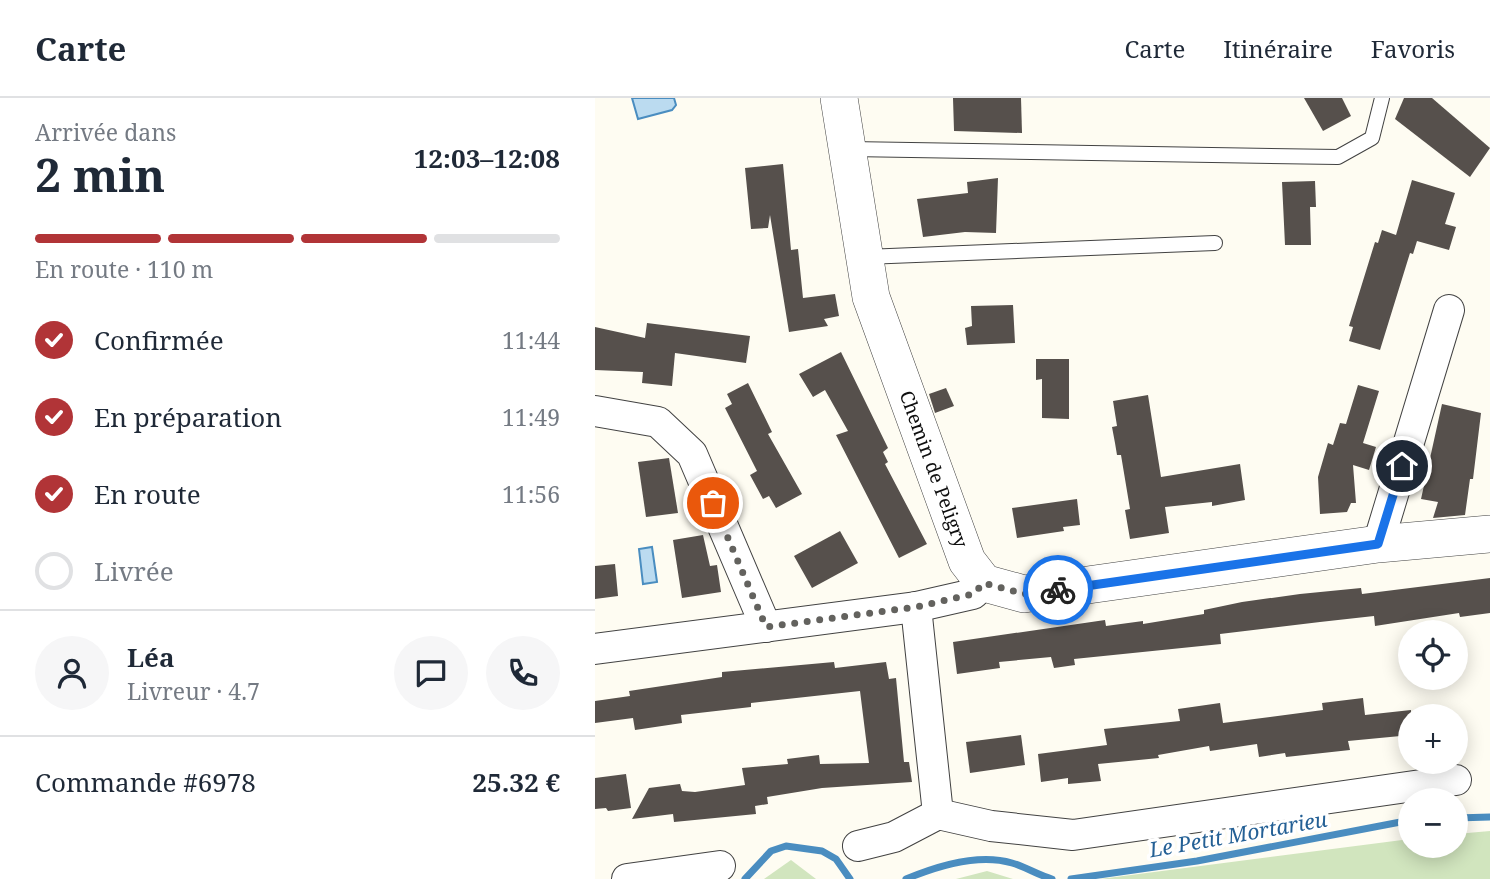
<!DOCTYPE html>
<html lang="fr">
<head>
<meta charset="utf-8">
<style>
  body { margin:0; font-family:"Noto Serif",serif; background:#f6f6f7; color:#1f2937; height:100vh; display:flex; flex-direction:column; font-size:26px; white-space:nowrap }
  * { box-sizing:border-box; margin:0 }
  p { font-size:23px; color:#747a83 }
  .icon { flex:none; width:38px; height:38px; fill:none; stroke:currentColor; stroke-width:2; stroke-linecap:round; stroke-linejoin:round }
  .map { position:relative; flex:1; overflow:hidden }
  .drawer { display:flex; flex-direction:column; background:#fff; width:595px }
  .drawer>* { flex:none }
  .controls { position:absolute; left:803px; top:522px; display:grid; gap:14px }
  .controls a { display:grid; place-items:center; width:70px; height:70px; border-radius:50%; background:#fff; box-shadow:0 4px 18px #0003; font-size:35px }
  .pin { position:absolute; display:grid; place-items:center; width:60px; height:60px; color:#fff; margin:-30px; border:4px solid #fff; border-radius:50%; box-shadow:0 2px 7px #0007 }
  .courier { position:absolute; display:grid; place-items:center; width:70px; height:70px; margin:-35px; border:5px solid #1a73e8; border-radius:50%; background:#fff; color:#222; box-shadow:0 2px 9px #0007 }
  .headline em { font-style:normal; font-weight:700 }
  .headline div { display:flex; flex-direction:column-reverse }
  .headline { display:flex; align-items:center; justify-content:space-between; height:119px; padding:0 35px }
  h1 { font-size:46px; font-weight:700; line-height:52px }
  .bar { display:grid; grid-template-columns:repeat(4,1fr); gap:10px 7px; align-content:center; height:84px; padding:0 35px }
  .bar i { height:9px; border-radius:5px; background:#e0e1e3 }
  .bar .selected { background:#b13437 }
  .bar p { grid-column:span 4 }
  .line { display:flex; align-items:center; gap:18px; padding:0 35px; border-top:2px solid #e0e1e3 }
  .line div { flex:1 }
  .round { display:grid; place-items:center; flex:none; width:74px; height:74px; border-radius:37px; background:#f6f6f7 }
  ol { padding:0 35px; list-style:none }
  li { display:flex; align-items:center; gap:21px; height:77px }
  li p { margin-inline-start:auto }
  li .icon { padding:7px; border-radius:50%; background:#b13437; color:#fff; stroke-width:4 }
  li:last-child { color:#747a83 }
  li i { width:38px; height:38px; border:4px solid #e0e1e3; border-radius:50% }
  header { display:flex; align-items:center; gap:42px; box-sizing:border-box; height:98px; padding:0 35px; background:#fff; border-bottom:2px solid #e0e1e3 }
  header strong { font-size:33px }
  nav { display:flex; gap:38px; margin-inline-start:auto; font-size:24px }
  main { display:flex; flex:1; min-height:0 }
  .map>svg:first-child { display:block }
  .green { fill:#d1e5be }
  .water { fill:#bbdbf0; stroke:#4a8dc0; stroke-width:2 }
  .lines { fill:none; stroke-linecap:round; stroke-linejoin:round }
  .stream { stroke:#4a8dc0; stroke-width:7 }
  .building { fill:#56504c }
  .service-casing { stroke:#424242; stroke-width:16 }
  .minor-casing { stroke:#424242; stroke-width:32 }
  .tertiary-casing { stroke:#424242; stroke-width:38 }
  .service { stroke:#fff; stroke-width:14 }
  .minor { stroke:#fff; stroke-width:30 }
  .tertiary { stroke:#fff; stroke-width:37 }
  .done { stroke:#63625e; stroke-width:7; stroke-dasharray:0 12.6 }
  .route { stroke:#1a73e8; stroke-width:9 }
  .labels { text-anchor:middle; dominant-baseline:central; stroke-width:7; stroke-linejoin:round; paint-order:stroke }
  .street-label { font-size:19px; fill:#0f0f0f; stroke:#fff }
  .water-label { font-size:21px; font-style:italic; fill:#246095; stroke:#fff }
</style>
</head>
<body>
<header>
<strong>Carte</strong>
<nav><a>Carte</a><a>Itinéraire</a><a>Favoris</a></nav>
</header>
<main>
<section class="drawer">
<div class="headline"><div><h1>2 min</h1><p>Arrivée dans</p></div><em>12:03–12:08</em></div>
<div class="bar"><i class="selected"></i><i class="selected"></i><i class="selected"></i><i></i><p>En route · 110 m</p></div>
<ol>
<li><svg class="icon" aria-label="check" viewBox="0 0 24 24"><path d="M5 12l5 5 9-10"/></svg>Confirmée<p>11:44</p></li>
<li><svg class="icon" aria-label="check" viewBox="0 0 24 24"><path d="M5 12l5 5 9-10"/></svg>En préparation<p>11:49</p></li>
<li><svg class="icon" aria-label="check" viewBox="0 0 24 24"><path d="M5 12l5 5 9-10"/></svg>En route<p>11:56</p></li>
<li><i></i>Livrée</li>
</ol>
<div class="line" style="height:126px"><a class="round"><svg class="icon" aria-label="person" viewBox="0 0 24 24"><circle cx="12" cy="8" r="4"/><path d="M4 21q1-7 8-7t8 7"/></svg></a><div><b>Léa</b><p>Livreur · 4.7</p></div><a class="round"><svg class="icon" aria-label="chat" viewBox="0 0 24 24"><path d="M4 5h16v11H9l-5 4z"/></svg></a><a class="round"><svg class="icon" aria-label="phone" viewBox="0 0 24 24"><path d="M5 4h4l2 5-3 2q2 4 5 5l2-3 5 2v4C11 20 4 13 5 4z"/></svg></a></div>
<div class="line" style="height:91px"><div>Commande #6978</div><b>25.32 €</b></div>
</section>
<div class="map">
<svg width="895" height="781" viewBox="0 0 895 781">
  <rect width="100%" height="100%" fill="#fefcf2"/>
  <!-- green -->
  <g class="green">
    <path d="M895,733V781H505L815,741L816,747H861V736Z"/>
    <path d="M196,762L221,781H169Z"/>
    <path d="M392,773L418,781H361Z"/>
  </g>
  <!-- water -->
  <g class="water">
    <path d="M37,0H79L81,7L77,12L43,21Z"/>
    <path d="M57,449L62,484L48,486L44,451Z"/>
  </g>
  <g class="lines">
    <!-- stream -->
    <g class="stream">
      <path d="M861,720L895,719"/>
      <path d="M150,781L176,753L191,748L227,753L241,761L255,781"/>
      <path d="M311,781C342,768 384,755 417,765C431,769 443,777 457,781"/>
      <path d="M476,781L602,763L816,722"/>
    </g>
  </g>
  <!-- building -->
  <g class="building">
    <path d="M358,0H426L427,35L359,33Z"/>
    <path d="M709,0H747L756,18L728,33Z"/>
    <path d="M809,0H837L895,50L875,79L800,21Z"/>
    <path d="M188,66L196,152L203,151L208,200L240,196L244,218L229,221L233,228L194,234L175,117L173,130L156,131L150,70Z"/>
    <path d="M403,80L401,135L370,134L328,139L322,101L373,95L372,84Z"/>
    <path d="M817,82L860,95L850,126L861,129L854,152L822,143L818,156L815,155L785,252L754,243L758,229L754,228L780,144L783,145L787,132L801,137Z"/>
    <path d="M720,83L721,109H715L716,147H690L687,84Z"/>
    <path d="M418,207L420,245L372,247L370,230L377,228L376,208Z"/>
    <path d="M52,225L155,238L151,265L80,255L77,288L47,285L48,274L0,272V229L50,240Z"/>
    <path d="M246,254L293,350L288,354L293,364L290,366L332,446L304,460L241,337L253,333L230,292L218,299L204,276Z"/>
    <path d="M441,261H474V321L447,320V281L441,282Z"/>
    <path d="M153,285L177,334L173,336L207,396L181,410L174,398L168,401L155,377L162,373L130,310L137,306L132,296Z"/>
    <path d="M763,287L784,293L768,345L781,349L774,372L758,367L761,405H756L752,414L725,416L723,379L733,345L738,347L745,325L751,326Z"/>
    <path d="M351,290L359,308L340,315L334,296Z"/>
    <path d="M553,297L566,379L645,366L650,402L617,408V404L570,409L574,435L535,441L530,412L535,411L526,357H522L520,345L517,329L522,328L518,303Z"/>
    <path d="M847,306L886,315L878,381H875L870,417L838,420L843,404L826,401Z"/>
    <path d="M74,360L83,415L51,419L43,364Z"/>
    <path d="M482,401L485,427L468,429L469,433L422,440L417,410Z"/>
    <path d="M245,433L263,465L217,490L199,458Z"/>
    <path d="M108,437L115,468L122,467L126,494L87,500L78,442Z"/>
    <path d="M20,466L23,498L0,501V468Z"/>
    <path d="M895,480V515L865,519L864,515L780,528L779,518L725,524L625,536L626,546L479,561L480,567L459,570L456,559L404,564L405,570L362,576L358,544L510,522L511,528L548,523V526L609,516V512L647,504L705,496L766,490L767,496Z"/>
    <path d="M239,564L240,570L291,564L294,581L301,580L309,664H314L317,684L227,690L172,699L173,706L160,708L161,716L79,724L78,716L37,721L54,690L85,686L87,693L100,694L150,687L147,670L193,666L192,661L224,657L225,666L274,665L265,593L156,605V609L86,617L87,625L40,632L38,620L0,625V603L35,598L34,593L127,579V574Z"/>
    <path d="M768,600L770,617L816,612V637L753,643L755,652L691,659L690,655L664,659L662,646L615,653L614,648L563,657L564,660L503,666L506,683L473,686V680L446,684L443,656L512,647L509,631L585,623L583,611L625,605L628,625L728,612L727,605Z"/>
    <path d="M426,637L430,667L375,675L371,644Z"/>
    <path d="M31,676L36,710L13,713L11,710L0,711V680Z"/>
  </g>
  <g class="lines">
    <defs>
      <g id="service">
        <path d="M255,51L743,59L777,40L787,0"/>
        <path d="M270,159L620,145"/>
      </g>
      <g id="minor">
        <path d="M0,313L63,324L97,356L171,529"/>
        <path d="M783,446L854,212"/>
        <path d="M321,509L343,716"/>
        <path d="M0,551L321,509L378,496L389,485"/>
        <path d="M343,716L396,728L478,737L861,682"/>
        <path d="M263,748L299,739L343,716"/>
        <path d="M32,781L125,768"/>
      </g>
      <path id="tertiary" d="M244,0L276,199L372,463L389,485L429,496L783,446L895,436"/>
    </defs>
    <!-- service casing -->
    <use href="#service" class="service-casing"/>
    <!-- minor casing -->
    <use href="#minor" class="minor-casing"/>
    <!-- tertiary casing -->
    <use href="#tertiary" class="tertiary-casing"/>
    <!-- service -->
    <use href="#service" class="service"/>
    <!-- minor -->
    <use href="#minor" class="minor"/>
    <!-- tertiary -->
    <use href="#tertiary" class="tertiary"/>
  </g>
  <g class="lines">
    <!-- done -->
    <path class="done" d="M118,405L171,529L321,509L378,496L389,485L429,496L463,492"/>
    <!-- route -->
    <path class="route" d="M463,492L783,446L807,368"/>
  </g>
  <g class="labels">
    <!-- street labels -->
    <g class="street-label">
      <text transform="translate(339 371) rotate(70)">Chemin de Peligry</text>
    </g>
    <!-- water labels -->
    <g class="water-label">
      <text transform="translate(643 736) rotate(-10)">Le Petit Mortarieu</text>
    </g>
  </g>
</svg>
<div class="controls">
<a><svg class="icon" aria-label="locate" viewBox="0 0 24 24"><circle cx="12" cy="12" r="6"/><path d="M12 2v4M12 18v4M2 12h4M18 12h4"/></svg></a>
<a>+</a>
<a>−</a>
</div>
<div class="pin" style="left:118px;top:405px;background:#ea580c"><svg class="icon" aria-label="bag" viewBox="0 0 24 24"><path d="M5 8h14l-1 12H6zM9 8a3 3 0 0 1 6 0"/></svg></div>
<div class="pin" style="left:807px;top:368px;background:#1f2937"><svg class="icon" aria-label="home" viewBox="0 0 24 24"><path d="M3 11l9-7 9 7M6 9v11h12V9"/></svg></div>
<div class="courier" style="left:463px;top:492px"><svg class="icon" aria-label="bike" viewBox="0 0 24 24"><circle cx="6" cy="16" r="4"/><circle cx="18" cy="16" r="4"/><path d="M6 16l4-8h5l3 8M10 8l3 8H6M13 5h3"/></svg></div>
</div>
</main>
</body>
</html>
